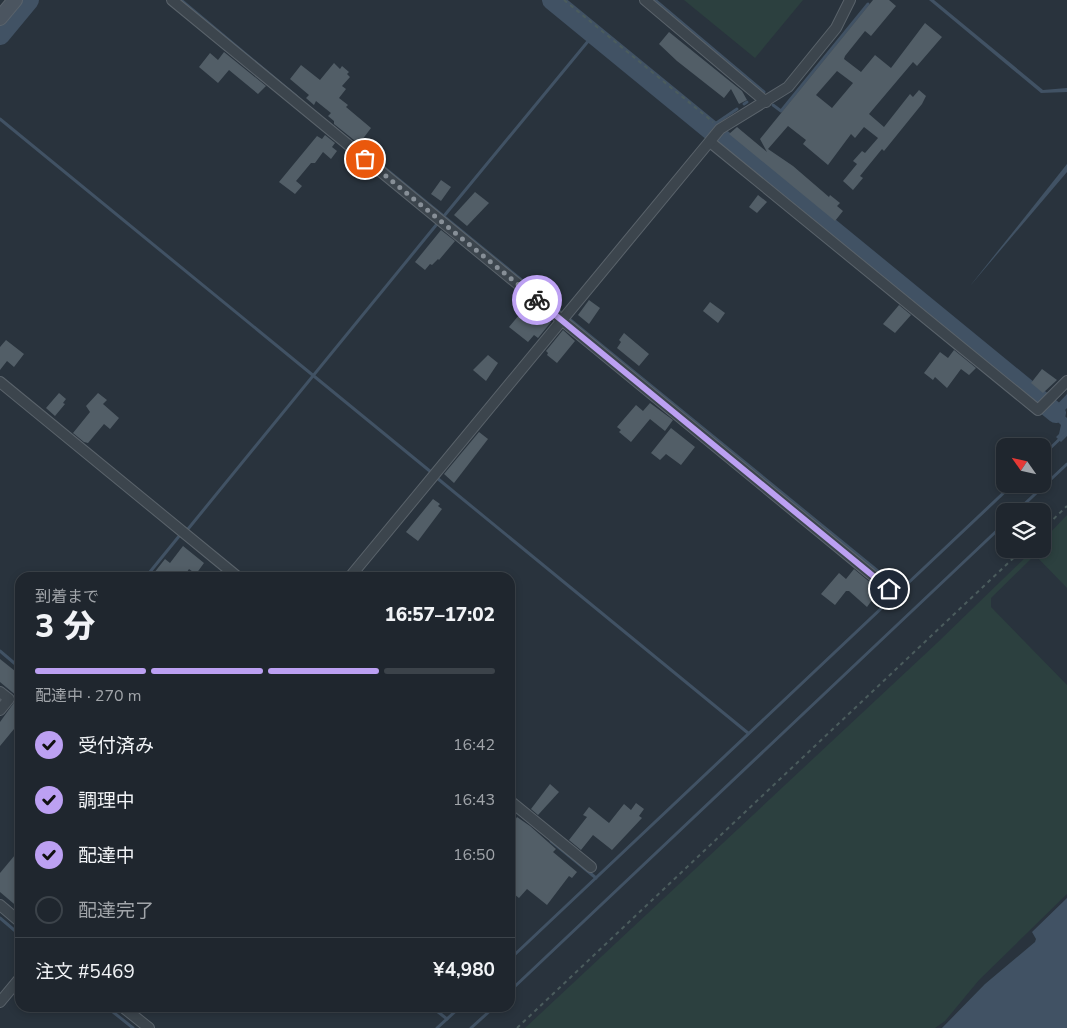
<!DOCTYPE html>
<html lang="ja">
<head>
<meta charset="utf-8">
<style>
  body { margin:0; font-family:"Nunito Sans","Noto Sans JP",sans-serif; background:#2c323a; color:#f1f3f6; height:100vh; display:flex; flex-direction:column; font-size:19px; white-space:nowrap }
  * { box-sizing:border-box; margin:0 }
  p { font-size:16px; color:#a1a5aa }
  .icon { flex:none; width:28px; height:28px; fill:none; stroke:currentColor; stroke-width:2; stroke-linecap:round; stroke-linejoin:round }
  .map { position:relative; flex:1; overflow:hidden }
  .side { position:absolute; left:15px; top:572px; width:500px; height:440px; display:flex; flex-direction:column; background:#1f262e; border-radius:15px; box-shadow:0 2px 8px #0003,0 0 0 1px #3c434a }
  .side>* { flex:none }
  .needle { width:32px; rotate:304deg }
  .controls { position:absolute; left:996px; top:438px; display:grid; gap:10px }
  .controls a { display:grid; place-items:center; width:55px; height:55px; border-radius:10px; background:#1f262e; box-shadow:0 2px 8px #0003,0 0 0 1px #3c434a; font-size:25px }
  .pin { position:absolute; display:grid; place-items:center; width:42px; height:42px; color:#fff; margin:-21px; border:2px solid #fff; border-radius:50%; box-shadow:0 1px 5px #0007 }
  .courier { position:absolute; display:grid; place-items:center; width:50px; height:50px; margin:-25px; border:4px solid #bca0f2; border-radius:50%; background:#fff; color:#222; box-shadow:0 1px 6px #0007 }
  .overview em { font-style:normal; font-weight:800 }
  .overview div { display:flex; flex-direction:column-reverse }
  .overview { display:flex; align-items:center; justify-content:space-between; height:85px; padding:0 20px }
  h1 { font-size:32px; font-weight:800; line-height:38px }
  .bar { display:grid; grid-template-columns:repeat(4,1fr); gap:8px 5px; align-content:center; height:60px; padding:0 20px }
  .bar i { height:6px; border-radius:4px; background:#3c434a }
  .bar .selected { background:#bca0f2 }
  .bar p { grid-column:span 4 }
  .line { display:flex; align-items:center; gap:12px; padding:0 20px; border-top:1px solid #3c434a }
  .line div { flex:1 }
  ol { padding:0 20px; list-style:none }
  li { display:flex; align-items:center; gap:15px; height:55px }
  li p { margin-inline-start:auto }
  li .icon { padding:5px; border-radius:50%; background:#bca0f2; color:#111; stroke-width:4 }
  li:last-child { color:#a1a5aa }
  li i { width:28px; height:28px; border:2px solid #3c434a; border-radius:50% }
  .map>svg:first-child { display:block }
  .green { fill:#2c403f }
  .water { fill:#415264 }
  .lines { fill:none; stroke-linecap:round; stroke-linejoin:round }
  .stream { stroke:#415264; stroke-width:3 }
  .river { stroke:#415264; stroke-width:20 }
  .building { fill:#525e67; fill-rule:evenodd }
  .street-casing { stroke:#5a636b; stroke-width:12 }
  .secondary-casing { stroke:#5a636b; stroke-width:16 }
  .path { stroke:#4b5c5d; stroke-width:2; stroke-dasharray:4 4; stroke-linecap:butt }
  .street { stroke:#3c454d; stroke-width:10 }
  .secondary { stroke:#4b5560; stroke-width:14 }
  .done { stroke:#878f97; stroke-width:5; stroke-dasharray:0 9 }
  .route { stroke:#bca0f2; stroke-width:6 }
</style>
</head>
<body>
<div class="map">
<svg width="1067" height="1028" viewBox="0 0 1067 1028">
  <rect width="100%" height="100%" fill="#29333d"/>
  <!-- green -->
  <g class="green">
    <path d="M684,0H803L755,58Z"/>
    <path d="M1067,515V588L1035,555L991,598V607L1067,685V894L979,980L945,1021L935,1028H525L937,643L1034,549H1042L1043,540Z"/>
  </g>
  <!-- water -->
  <g class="water">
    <path d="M929,0H934L1043,90L1067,88V92L1041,93Z"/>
    <path d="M1067,164V172L970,286Z"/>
    <path d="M1067,394V408L1062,413L1067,418V436L1061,442L1056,437L1059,434L1061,425L1049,413Z"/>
    <path d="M1067,898V1028H942L985,984L1035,942L1036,939L1032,932Z"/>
  </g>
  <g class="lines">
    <!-- stream -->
    <g class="stream">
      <path d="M181,0L296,96"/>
      <path d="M655,0L764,92"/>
      <path d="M744,104L747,102"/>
      <path d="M773,105L781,111L868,4"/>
      <path d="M0,119L431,472"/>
      <path d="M709,128L737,109"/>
      <path d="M365,152L901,590"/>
      <path d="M444,216L594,34"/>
      <path d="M1042,456L1067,432"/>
      <path d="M437,478L748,733"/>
      <path d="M1017,511L1067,464"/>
      <path d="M188,529L437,224"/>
      <path d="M145,578L180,535"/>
      <path d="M0,651L20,668"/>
      <path d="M551,841L596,878"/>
      <path d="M0,918L20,935"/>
      <path d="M510,959L1013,484"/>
      <path d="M510,991L1005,523"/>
      <path d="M108,1008L133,1028"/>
      <path d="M433,1008L447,1019"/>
      <path d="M437,1028L459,1008"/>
      <path d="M471,1028L493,1008"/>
    </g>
    <!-- river -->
    <g class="river">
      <path d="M552,0L1056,413"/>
      <path d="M0,35L29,0"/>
    </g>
  </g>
  <!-- building -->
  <g class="building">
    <path d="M873,0H889L896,6L871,36L865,31L845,56L844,59L861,72L875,55L891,68L925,23L942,37L917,66L913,62L869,114L884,127L910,94L913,97L919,90L926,96L922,104L884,151L882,149L860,176L863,178L853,190L843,181L857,164L853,161L862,151L865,153L878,138L864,127L855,138L851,134L828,165L803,144L806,140L788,126L768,149L793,166L829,197L830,195L840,203L837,206L843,211L835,221L729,134L737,127L767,152L760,139ZM837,71L853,83L832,108L816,95Z"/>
    <path d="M669,32L742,91L747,100L739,104L731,89L724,98L677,61L659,44Z"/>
    <path d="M224,52L266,86L258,94L229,70L218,83L199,67L210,53L218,60Z"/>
    <path d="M334,63L340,69L342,66L349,72L347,74L350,77L342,86L346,89L339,98L348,105L346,107L371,128L359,144L334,124V121L328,116L331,113L316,101L314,105L306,98L309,95L290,79L301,65L320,80Z"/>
    <path d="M325,135L335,143L332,147L337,151L331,159L323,152L315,163H311L296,181L302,186L295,194L279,182L317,136L322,139Z"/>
    <path d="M441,180L451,187L441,201L431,194Z"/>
    <path d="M475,192L489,203L467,226L454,215Z"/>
    <path d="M758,195L767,202L757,213L749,207Z"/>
    <path d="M441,230L455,241L439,260L438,259L432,265L430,264L425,270L415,262Z"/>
    <path d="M589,300L600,308L589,324L578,315Z"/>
    <path d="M710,302L725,313L718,323L703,311Z"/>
    <path d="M899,305L911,315L895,333L883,324Z"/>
    <path d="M533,307L551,322L538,338L534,335L528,342L509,327L525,308L529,311Z"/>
    <path d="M563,330L575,341L557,363L547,355L548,353L546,351Z"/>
    <path d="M624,333L649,354L639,366L617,348L621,342L619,340Z"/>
    <path d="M6,340L24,354L14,367L7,361L0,370V347Z"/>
    <path d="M954,350L976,368L969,375L961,369L947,388L935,377L933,380L924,373L940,352L948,358Z"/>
    <path d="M488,355L498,363L486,381L473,370Z"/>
    <path d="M1042,369L1057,380L1043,393L1031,383Z"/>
    <path d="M59,393L66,399L63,403L65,404L55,416L46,408Z"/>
    <path d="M98,393L107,400L103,404L119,418L110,429L104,424L88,443L84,442L73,433L90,412L86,406Z"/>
    <path d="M650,403L673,420L665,431L650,419L631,442L619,432L621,430L617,427L636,405L643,411Z"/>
    <path d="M671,428L695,447L681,465L666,454L660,460L651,453Z"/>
    <path d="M479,432L488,439L454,483L444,474Z"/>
    <path d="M433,499L440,504L438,506L442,509L418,541L406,532Z"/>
    <path d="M183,546L204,563L196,574L189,569L183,578H150L165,559L170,563Z"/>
    <path d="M854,569L878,589L870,598L872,600L867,607L849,591H846L835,605L821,594L839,573L846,579Z"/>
    <path d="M0,659L20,675V733L14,729L0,746V722L18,697L0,682Z"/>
    <path d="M550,784L559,792L538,815L531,809Z"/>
    <path d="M636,803L644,809L639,816L642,818L612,850L593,835L581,850L569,840L587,817L583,815L589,807L609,823L624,804L631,810Z"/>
    <path d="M510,817L515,820L517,817L530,826L556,849L553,852L577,872L572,878L569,876L547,905L527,889L519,898L510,891Z"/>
    <path d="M20,849V909L0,892V873Z"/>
  </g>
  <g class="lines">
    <defs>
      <g id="street">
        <path d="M172,0L889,589"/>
        <path d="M645,0L766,102"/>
        <path d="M710,142L1038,410L1067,381"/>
        <path d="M0,382L239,578"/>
        <path d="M349,578L720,129L788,87L836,28L850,0"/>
        <path d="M0,692L9,699L0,710"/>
        <path d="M510,801L591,867"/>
        <path d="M0,905L20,922"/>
        <path d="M0,1002L20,978"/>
        <path d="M124,1008L149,1028"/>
      </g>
      <path id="secondary" d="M0,18L15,0"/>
    </defs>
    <!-- street casing -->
    <use href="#street" class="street-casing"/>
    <!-- secondary casing -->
    <use href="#secondary" class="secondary-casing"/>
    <!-- path -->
    <g class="path">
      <path d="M564,0L713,122"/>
      <path d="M1042,530L1067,506"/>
      <path d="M517,1028L1023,549"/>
    </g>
    <!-- street -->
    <use href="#street" class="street"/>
    <!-- secondary -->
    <use href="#secondary" class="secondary"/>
  </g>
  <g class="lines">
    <!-- done -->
    <path class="done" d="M365,159L537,300"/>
    <!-- route -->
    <path class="route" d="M537,300L889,589"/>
  </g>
</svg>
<div class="controls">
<a><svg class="needle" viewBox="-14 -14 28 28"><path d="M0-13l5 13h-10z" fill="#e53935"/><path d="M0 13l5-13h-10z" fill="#a1a5aa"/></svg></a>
<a><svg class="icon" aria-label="layers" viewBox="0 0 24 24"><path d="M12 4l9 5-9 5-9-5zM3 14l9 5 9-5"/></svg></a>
</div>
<div class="pin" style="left:365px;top:159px;background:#ea580c"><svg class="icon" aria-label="bag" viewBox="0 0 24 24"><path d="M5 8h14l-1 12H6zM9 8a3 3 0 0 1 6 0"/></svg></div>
<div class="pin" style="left:889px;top:589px;background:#1f2937"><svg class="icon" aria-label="home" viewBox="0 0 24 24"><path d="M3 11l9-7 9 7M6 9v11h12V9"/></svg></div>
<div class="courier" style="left:537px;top:300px"><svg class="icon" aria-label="bike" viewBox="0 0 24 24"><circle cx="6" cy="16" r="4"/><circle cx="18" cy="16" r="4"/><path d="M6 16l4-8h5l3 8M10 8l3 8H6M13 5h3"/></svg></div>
<section class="side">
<div class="overview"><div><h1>3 分</h1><p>到着まで</p></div><em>16:57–17:02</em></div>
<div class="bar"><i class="selected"></i><i class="selected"></i><i class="selected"></i><i></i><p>配達中 · 270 m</p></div>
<ol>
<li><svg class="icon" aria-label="check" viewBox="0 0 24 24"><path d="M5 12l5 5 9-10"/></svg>受付済み<p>16:42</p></li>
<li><svg class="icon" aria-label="check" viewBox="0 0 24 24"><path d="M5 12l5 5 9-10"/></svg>調理中<p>16:43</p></li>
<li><svg class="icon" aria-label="check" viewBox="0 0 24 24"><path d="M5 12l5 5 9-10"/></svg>配達中<p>16:50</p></li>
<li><i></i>配達完了</li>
</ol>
<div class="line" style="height:65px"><div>注文 #5469</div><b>¥4,980</b></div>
</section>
</div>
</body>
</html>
